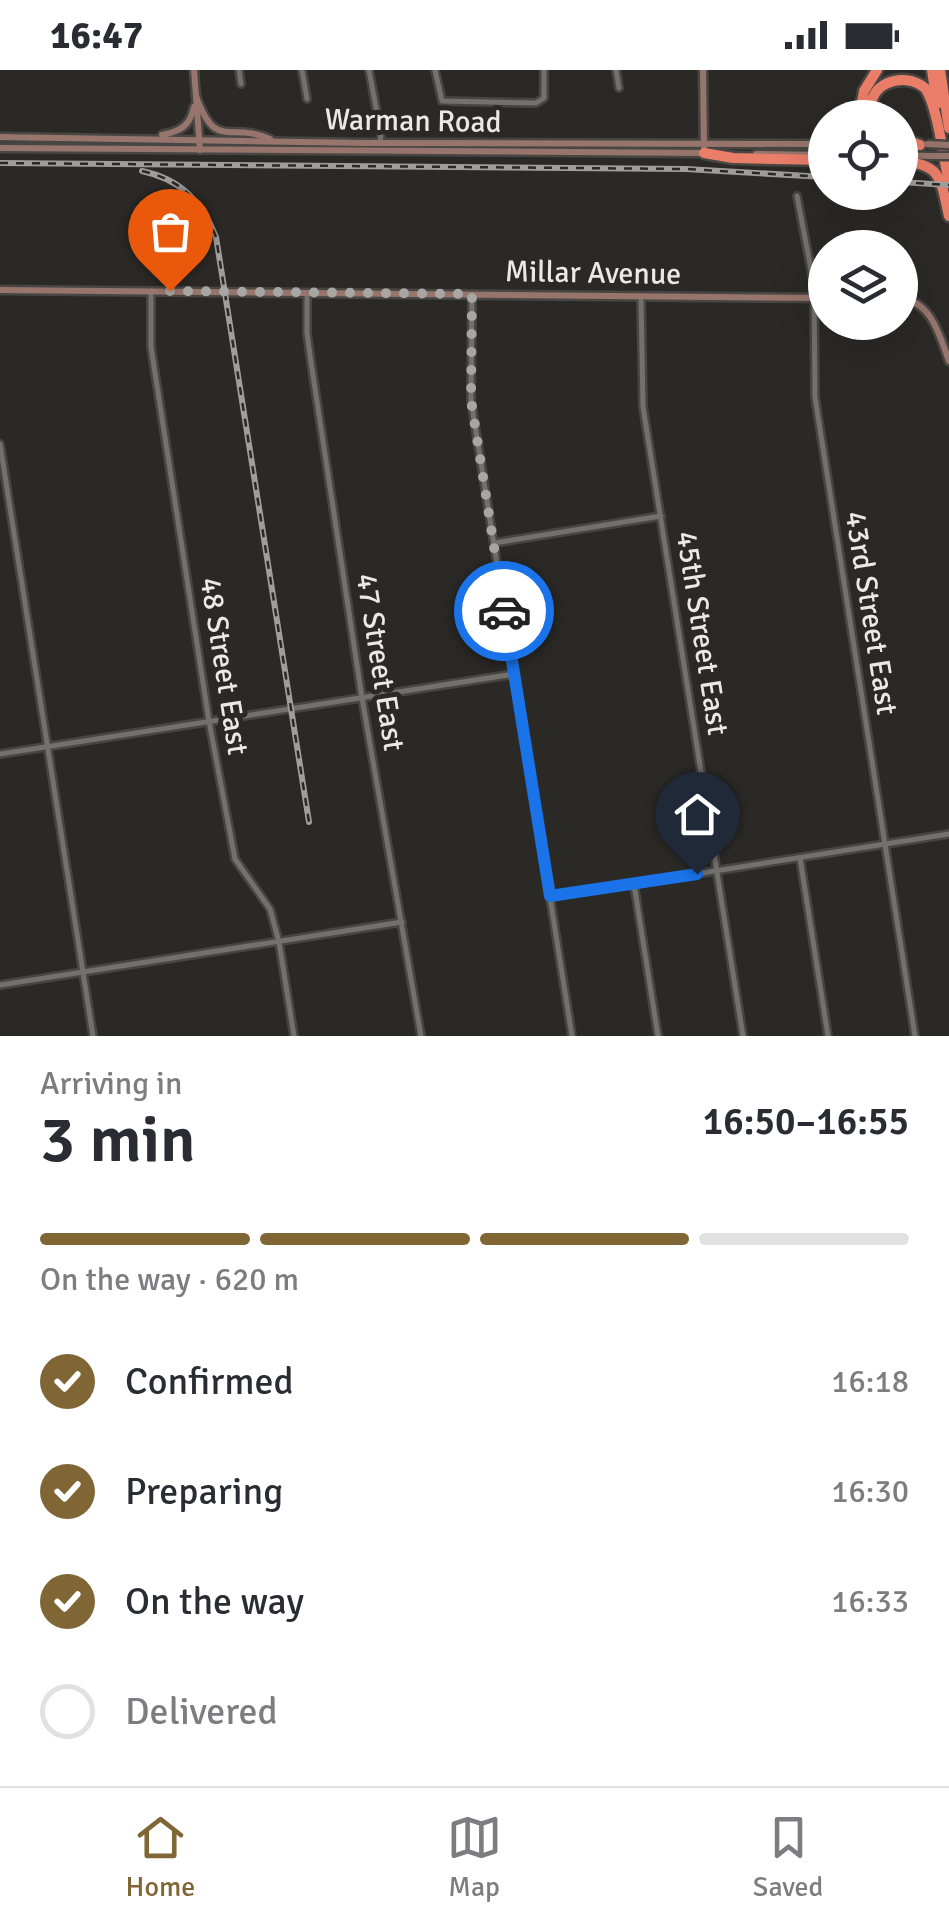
<!DOCTYPE html>
<html lang="en">
<head>
<meta charset="utf-8">
<style>
  body { margin:0; font-family:Signika,sans-serif; background:#f7f7f7; color:#2b2b33; height:100vh; display:flex; flex-direction:column; font-size:38px; white-space:nowrap }
  * { box-sizing:border-box; margin:0 }
  p { font-size:32px; color:#7c7c81 }
  .icon { flex:none; width:55px; height:55px; fill:none; stroke:currentColor; stroke-width:2; stroke-linecap:round; stroke-linejoin:round }
  .map { position:relative; height:966px; overflow:hidden }
  .panel { display:flex; flex-direction:column; background:#fff; flex:1 }
  .panel>* { flex:none }
  .buttons { position:absolute; left:808px; top:30px; display:grid; gap:20px }
  .buttons a { display:grid; place-items:center; width:110px; height:110px; border-radius:50%; background:#fff; box-shadow:0 10px 40px #0002; font-size:50px }
  .pin { position:absolute; display:grid; place-items:center; width:85px; height:85px; color:#fff; margin:-102px -42px; border-radius:50% 50% 50% 0; rotate:-45deg; box-shadow:0 0 10px #0007 }
  .pin .icon { rotate:45deg }
  .courier { position:absolute; display:grid; place-items:center; width:100px; height:100px; margin:-50px; border:8px solid #1a73e8; border-radius:50%; background:#fff; color:#222; box-shadow:0 2px 12px #0007 }
  .headline em { font-style:normal; font-weight:600 }
  .headline div { display:flex; flex-direction:column-reverse }
  .headline { display:flex; align-items:center; justify-content:space-between; height:170px; padding:0 40px }
  h1 { font-size:65px; font-weight:600; line-height:75px }
  .bar { display:grid; grid-template-columns:repeat(4,1fr); gap:15px 10px; align-content:center; height:120px; padding:0 40px }
  .bar i { height:12px; border-radius:8px; background:#e1e1e2 }
  .bar .selected { background:#7f6634 }
  .bar p { grid-column:span 4 }
  ol { padding:0 40px; list-style:none }
  li { display:flex; align-items:center; gap:30px; height:110px }
  li p { margin-inline-start:auto }
  li .icon { padding:10px; border-radius:50%; background:#7f6634; color:#fff; stroke-width:4 }
  li:last-child { color:#7c7c81 }
  li i { width:55px; height:55px; border:5px solid #e1e1e2; border-radius:50% }
  .status { display:flex; justify-content:space-between; align-items:center; height:70px; padding:0 50px; background:#fff; direction:ltr }
  .status svg { height:28px; fill:currentColor }
  .dock { display:flex; justify-content:space-around; align-items:center; height:140px; border-top:2px solid #e1e1e2; background:#fff; font-size:28px; color:#7c7c81 }
  .dock a { display:grid; justify-items:center; gap:5px }
  .dock .selected { color:#7f6634 }
  .map>svg:first-child { display:block }
  .lines { fill:none; stroke-linecap:round; stroke-linejoin:round }
  .street-casing { stroke:#474643; stroke-width:10 }
  .secondary-casing { stroke:#474643; stroke-width:11 }
  .highway-casing { stroke:#474643; stroke-width:15 }
  .street { stroke:#73716d; stroke-width:5 }
  .secondary { stroke:#97756c; stroke-width:6 }
  .highway { stroke:#eb7e68; stroke-width:10 }
  .rail-casing { stroke:#a09e9c; stroke-width:6 }
  .rail { stroke:#2b2926; stroke-width:2.5; stroke-dasharray:8; stroke-linecap:butt }
  .secondary-bridge-casing { stroke:#474643; stroke-width:11; stroke-linecap:butt }
  .secondary-bridge { stroke:#97756c; stroke-width:6 }
  .done { stroke:#a7a6a3; stroke-width:10; stroke-dasharray:0 18 }
  .route { stroke:#1a73e8; stroke-width:12 }
  .labels { text-anchor:middle; dominant-baseline:central; stroke-width:10; stroke-linejoin:round; paint-order:stroke }
  .street-label { font-size:30px; fill:#eae9e7; stroke:#2b2926 }
</style>
</head>
<body>
<div class="status"><b>16:47</b><svg viewBox="0 0 49 12"><path d="M0 12V9h3v3zM5 12V6h3v6zM10 12V3h3v9zM15 12V0h3v12zM26 1h20v11H26zM47 4h2v5h-2z"/></svg></div>
<div class="map">
<svg width="949" height="966" viewBox="0 0 949 966">
  <rect width="100%" height="100%" fill="#2b2926"/>
  <g class="lines">
    <defs>
      <g id="street">
        <path d="M239,0L241,14"/>
        <path d="M302,0L307,29"/>
        <path d="M369,0L381,64L380,73"/>
        <path d="M435,0L442,31L536,33L544,28V0"/>
        <path d="M616,0L619,18"/>
        <path d="M797,126L814,215L815,327L915,966"/>
        <path d="M151,221V277L209,651L235,789L270,839L279,872L294,966"/>
        <path d="M307,223V263L311,292L362,628L421,966"/>
        <path d="M472,224L471,330L572,966"/>
        <path d="M641,227L643,337L743,966"/>
        <path d="M0,374L93,966"/>
        <path d="M494,473L661,446"/>
        <path d="M0,684L514,604"/>
        <path d="M800,788L828,966"/>
        <path d="M634,814L658,966"/>
        <path d="M550,827L949,764"/>
        <path d="M0,915L402,852"/>
      </g>
      <g id="secondary">
        <path d="M194,0L200,80"/>
        <path d="M703,0L704,77"/>
        <path d="M196,26C216,82 229,51 270,69"/>
        <path d="M162,65C181,61 190,56 194,37"/>
        <path d="M0,67L363,73L819,74"/>
        <path d="M0,78L704,83"/>
        <path d="M756,84L825,85"/>
        <path d="M900,85L930,86"/>
        <path d="M0,220L825,228"/>
        <path d="M900,227C932,233 939,264 949,291"/>
      </g>
      <g id="highway">
        <path d="M932,0L937,34"/>
        <path d="M940,0L949,58"/>
        <path d="M859,48L864,21L877,0"/>
        <path d="M872,48C863,13 904,0 925,18C938,37 943,88 949,112"/>
        <path d="M900,68L920,75"/>
        <path d="M819,74L825,73"/>
        <path d="M704,83L733,88L825,90"/>
        <path d="M900,91C943,94 940,109 949,146"/>
      </g>
    </defs>
    <!-- street casing -->
    <use href="#street" class="street-casing"/>
    <!-- secondary casing -->
    <use href="#secondary" class="secondary-casing"/>
    <!-- highway casing -->
    <use href="#highway" class="highway-casing"/>
    <!-- street -->
    <use href="#street" class="street"/>
    <!-- secondary -->
    <use href="#secondary" class="secondary"/>
    <!-- highway -->
    <use href="#highway" class="highway"/>
    <defs>
      <g id="rail">
        <path d="M0,93L686,99L825,107"/>
        <path d="M142,101C180,109 202,131 216,167L309,752"/>
        <path d="M900,112L949,115"/>
      </g>
    </defs>
    <!-- rail casing -->
    <use href="#rail" class="rail-casing"/>
    <!-- rail -->
    <use href="#rail" class="rail"/>
    <defs>
      <g id="secondary-bridge">
        <path d="M927,74L949,75"/>
        <path d="M930,86H949"/>
      </g>
    </defs>
    <!-- secondary-bridge casing -->
    <use href="#secondary-bridge" class="secondary-bridge-casing"/>
    <!-- secondary-bridge -->
    <use href="#secondary-bridge" class="secondary-bridge"/>
  </g>
  <g class="lines">
    <!-- done -->
    <path class="done" d="M170,221L472,224L471,330L504,541"/>
    <!-- route -->
    <path class="route" d="M504,541L550,826L697,804"/>
  </g>
  <g class="labels">
    <!-- street labels -->
    <g class="street-label">
      <text transform="translate(413 51) rotate(1)">Warman Road</text>
      <text transform="translate(593 203) rotate(1)">Millar Avenue</text>
      <text transform="translate(871 543) rotate(81)">43rd Street East</text>
      <text transform="translate(702 563) rotate(81)">45th Street East</text>
      <text transform="translate(380 592) rotate(81)">47 Street East</text>
      <text transform="translate(224 596) rotate(81)">48 Street East</text>
    </g>
  </g>
</svg>
<div class="buttons">
<a><svg class="icon" aria-label="locate" viewBox="0 0 24 24"><circle cx="12" cy="12" r="6"/><path d="M12 2v4M12 18v4M2 12h4M18 12h4"/></svg></a>
<a><svg class="icon" aria-label="layers" viewBox="0 0 24 24"><path d="M12 4l9 5-9 5-9-5zM3 14l9 5 9-5"/></svg></a>
</div>
<div class="pin" style="left:170px;top:221px;background:#ea580c"><svg class="icon" aria-label="bag" viewBox="0 0 24 24"><path d="M5 8h14l-1 12H6zM9 8a3 3 0 0 1 6 0"/></svg></div>
<div class="pin" style="left:697px;top:804px;background:#1f2937"><svg class="icon" aria-label="home" viewBox="0 0 24 24"><path d="M3 11l9-7 9 7M6 9v11h12V9"/></svg></div>
<div class="courier" style="left:504px;top:541px"><svg class="icon" aria-label="car" viewBox="0 0 24 24"><path d="M5 17H2v-5l4-1 3-4h7l3 4 3 1v5h-3M9 17h6M6 11h13"/><circle cx="7" cy="17" r="2"/><circle cx="17" cy="17" r="2"/></svg></div>
</div>
<section class="panel">
<div class="headline"><div><h1>3 min</h1><p>Arriving in</p></div><em>16:50–16:55</em></div>
<div class="bar"><i class="selected"></i><i class="selected"></i><i class="selected"></i><i></i><p>On the way · 620 m</p></div>
<ol>
<li><svg class="icon" aria-label="check" viewBox="0 0 24 24"><path d="M5 12l5 5 9-10"/></svg>Confirmed<p>16:18</p></li>
<li><svg class="icon" aria-label="check" viewBox="0 0 24 24"><path d="M5 12l5 5 9-10"/></svg>Preparing<p>16:30</p></li>
<li><svg class="icon" aria-label="check" viewBox="0 0 24 24"><path d="M5 12l5 5 9-10"/></svg>On the way<p>16:33</p></li>
<li><i></i>Delivered</li>
</ol>
</section>
<nav class="dock">
<a class="selected"><svg class="icon" aria-label="home" viewBox="0 0 24 24"><path d="M3 11l9-7 9 7M6 9v11h12V9"/></svg>Home</a>
<a><svg class="icon" aria-label="map" viewBox="0 0 24 24"><path d="M3 6l6-2 6 2 6-2v14l-6 2-6-2-6 2zM9 4v14M15 6v14"/></svg>Map</a>
<a><svg class="icon" aria-label="saved" viewBox="0 0 24 24"><path d="M7 4h10v16l-5-4-5 4z"/></svg>Saved</a>
</nav>
</body>
</html>
